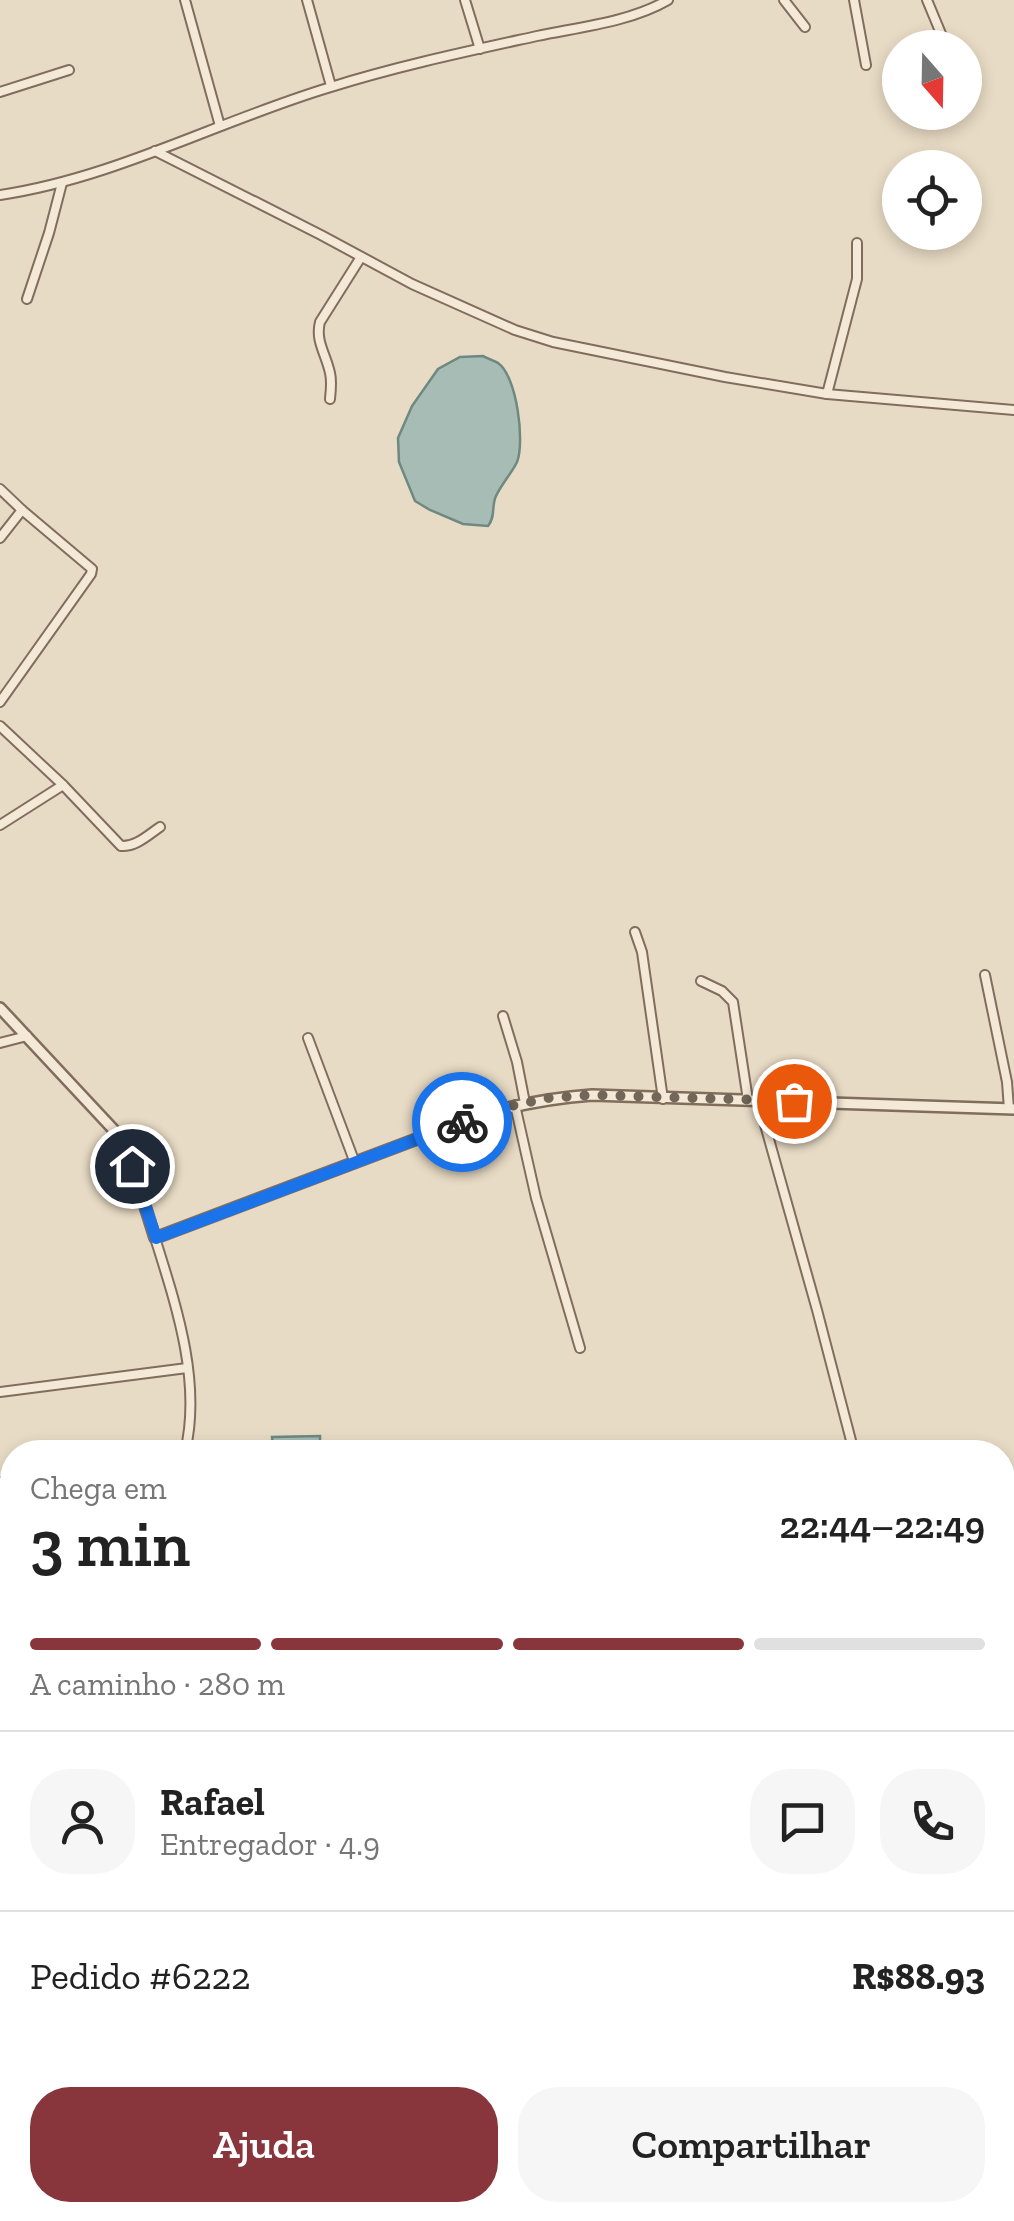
<!DOCTYPE html>
<html lang="pt">
<head>
<meta charset="utf-8">
<style>
  body { margin:0; font-family:"Zilla Slab",serif; background:#f6f6f6; color:#222; height:100vh; display:flex; flex-direction:column; font-size:38px; white-space:nowrap }
  * { box-sizing:border-box; margin:0 }
  p { font-size:32px; color:#767676 }
  .icon { flex:none; width:55px; height:55px; fill:none; stroke:currentColor; stroke-width:2; stroke-linecap:round; stroke-linejoin:round }
  .map { position:relative; flex:1; overflow:hidden }
  .details { position:absolute; left:0px; top:1440px; width:1015px; height:782px; display:flex; flex-direction:column; background:#fff; border-radius:40px 40px 0 0; box-shadow:0 5px 15px #0003 }
  .details>* { flex:none }
  .needle { width:65px; rotate:160deg }
  .buttons { position:absolute; left:882px; top:30px; display:grid; gap:20px }
  .buttons a { display:grid; place-items:center; width:100px; height:100px; border-radius:50%; background:#fff; box-shadow:0 5px 15px #0003; font-size:50px }
  .pin { position:absolute; display:grid; place-items:center; width:85px; height:85px; color:#fff; margin:-42px; border:5px solid #fff; border-radius:50%; box-shadow:0 2px 10px #0007 }
  .courier { position:absolute; display:grid; place-items:center; width:100px; height:100px; margin:-50px; border:8px solid #1a73e8; border-radius:50%; background:#fff; color:#222; box-shadow:0 2px 12px #0007 }
  .summary em { font-style:normal; font-weight:600 }
  .summary div { display:flex; flex-direction:column-reverse }
  .summary { display:flex; align-items:center; justify-content:space-between; height:170px; padding:0 30px }
  h1 { font-size:65px; font-weight:600; line-height:75px }
  .bar { display:grid; grid-template-columns:repeat(4,1fr); gap:15px 10px; align-content:center; height:120px; padding:0 30px }
  .bar i { height:12px; border-radius:8px; background:#e0e0e0 }
  .bar .active { background:#88353c }
  .bar p { grid-column:span 4 }
  .line { display:flex; align-items:center; gap:25px; padding:0 30px; border-top:2px solid #e0e0e0 }
  .line div { flex:1 }
  .round { display:grid; place-items:center; flex:none; width:105px; height:105px; border-radius:40px; background:#f6f6f6 }
  .button { display:flex; gap:20px; margin-top:auto; padding:20px 30px }
  .button a { flex:1; height:115px; border-radius:40px; background:#88353c; color:#fff; font-size:40px; font-weight:600; line-height:115px; text-align:center }
  .button a+a { background:#f6f6f6; color:#222 }
  .map>svg:first-child { display:block }
  .water { fill:#a6bcb4; stroke:#6e8980; stroke-width:2.5 }
  .lines { fill:none; stroke-linecap:round; stroke-linejoin:round }
  .minor-casing { stroke:#816d5d; stroke-width:12 }
  .tertiary-casing { stroke:#816d5d; stroke-width:14 }
  .minor { stroke:#f4e9d7; stroke-width:8 }
  .tertiary { stroke:#f4e9d7; stroke-width:9 }
  .done { stroke:#726659; stroke-width:10; stroke-dasharray:0 18 }
  .route { stroke:#1a73e8; stroke-width:12 }
</style>
</head>
<body>
<div class="map">
<svg width="1014" height="2221" viewBox="0 0 1014 2221">
  <rect width="100%" height="100%" fill="#e8dbc5"/>
  <!-- water -->
  <g class="water">
    <path d="M483,356C484,357 497,362 498,363C517,376 525,442 517,462C513,471 501,485 496,496C491,507 496,516 488,526L463,524L430,510L415,501L399,462L398,438L412,406L438,369L460,357Z"/>
    <path d="M320,1436V1452H273L272,1437Z"/>
  </g>
  <g class="lines">
    <defs>
      <g id="minor">
        <path d="M185,0L220,126"/>
        <path d="M307,0L331,86"/>
        <path d="M465,0L480,49"/>
        <path d="M784,0L805,27"/>
        <path d="M854,0L866,65"/>
        <path d="M927,0L947,48"/>
        <path d="M0,92L69,70"/>
        <path d="M155,151L321,235L412,284L515,330L553,342L725,377L827,394L1014,410"/>
        <path d="M0,195C115,178 220,120 331,87C398,66 469,51 537,36C580,27 630,22 668,0"/>
        <path d="M27,299L49,233L62,183"/>
        <path d="M827,394L857,279V243"/>
        <path d="M330,399C331,390 332,381 330,373C326,354 315,341 320,322L361,257"/>
        <path d="M0,489L22,510L92,569L91,574L0,702"/>
        <path d="M0,538L22,510"/>
        <path d="M0,726L63,785L121,846C136,847 148,835 160,827"/>
        <path d="M0,825L63,785"/>
        <path d="M635,932L642,952L663,1099"/>
        <path d="M985,975L1007,1082L1009,1109"/>
        <path d="M701,981L722,991L733,1002L748,1100"/>
        <path d="M503,1016L517,1062L525,1103"/>
        <path d="M308,1038L355,1163"/>
        <path d="M0,1043L27,1036"/>
        <path d="M758,1100L817,1310L854,1452"/>
        <path d="M515,1105L536,1198L580,1348"/>
        <path d="M155,1238C176,1305 202,1382 185,1452"/>
        <path d="M0,1392L187,1368"/>
        <path d="M0,1482L12,1481"/>
        <path d="M0,2168L12,2164"/>
        <path d="M168,2221L199,2211"/>
      </g>
      <path id="tertiary" d="M0,1008L125,1142L155,1238L475,1117C514,1105 551,1098 592,1095L1014,1109"/>
    </defs>
    <!-- minor casing -->
    <use href="#minor" class="minor-casing"/>
    <!-- tertiary casing -->
    <use href="#tertiary" class="tertiary-casing"/>
    <!-- minor -->
    <use href="#minor" class="minor"/>
    <!-- tertiary -->
    <use href="#tertiary" class="tertiary"/>
  </g>
  <g class="lines">
    <!-- done -->
    <path class="done" d="M462,1122L515,1105L549,1098L592,1095L794,1101"/>
    <!-- route -->
    <path class="route" d="M132,1166L156,1238L462,1122"/>
  </g>
</svg>
<div class="buttons">
<a><svg class="needle" viewBox="-14 -14 28 28"><path d="M0-13l5 13h-10z" fill="#e53935"/><path d="M0 13l5-13h-10z" fill="#767676"/></svg></a>
<a><svg class="icon" aria-label="locate" viewBox="0 0 24 24"><circle cx="12" cy="12" r="6"/><path d="M12 2v4M12 18v4M2 12h4M18 12h4"/></svg></a>
</div>
<div class="pin" style="left:794px;top:1101px;background:#ea580c"><svg class="icon" aria-label="bag" viewBox="0 0 24 24"><path d="M5 8h14l-1 12H6zM9 8a3 3 0 0 1 6 0"/></svg></div>
<div class="pin" style="left:132px;top:1166px;background:#1f2937"><svg class="icon" aria-label="home" viewBox="0 0 24 24"><path d="M3 11l9-7 9 7M6 9v11h12V9"/></svg></div>
<div class="courier" style="left:462px;top:1122px"><svg class="icon" aria-label="bike" viewBox="0 0 24 24"><circle cx="6" cy="16" r="4"/><circle cx="18" cy="16" r="4"/><path d="M6 16l4-8h5l3 8M10 8l3 8H6M13 5h3"/></svg></div>
<section class="details">
<div class="summary"><div><h1>3 min</h1><p>Chega em</p></div><em>22:44–22:49</em></div>
<div class="bar"><i class="active"></i><i class="active"></i><i class="active"></i><i></i><p>A caminho · 280 m</p></div>
<div class="line" style="height:180px"><a class="round"><svg class="icon" aria-label="person" viewBox="0 0 24 24"><circle cx="12" cy="8" r="4"/><path d="M4 21q1-7 8-7t8 7"/></svg></a><div><b>Rafael</b><p>Entregador · 4.9</p></div><a class="round"><svg class="icon" aria-label="chat" viewBox="0 0 24 24"><path d="M4 5h16v11H9l-5 4z"/></svg></a><a class="round"><svg class="icon" aria-label="phone" viewBox="0 0 24 24"><path d="M5 4h4l2 5-3 2q2 4 5 5l2-3 5 2v4C11 20 4 13 5 4z"/></svg></a></div>
<div class="line" style="height:130px"><div>Pedido #6222</div><b>R$88.93</b></div>
<div class="button"><a>Ajuda</a><a>Compartilhar</a></div>
</section>
</div>
</body>
</html>
